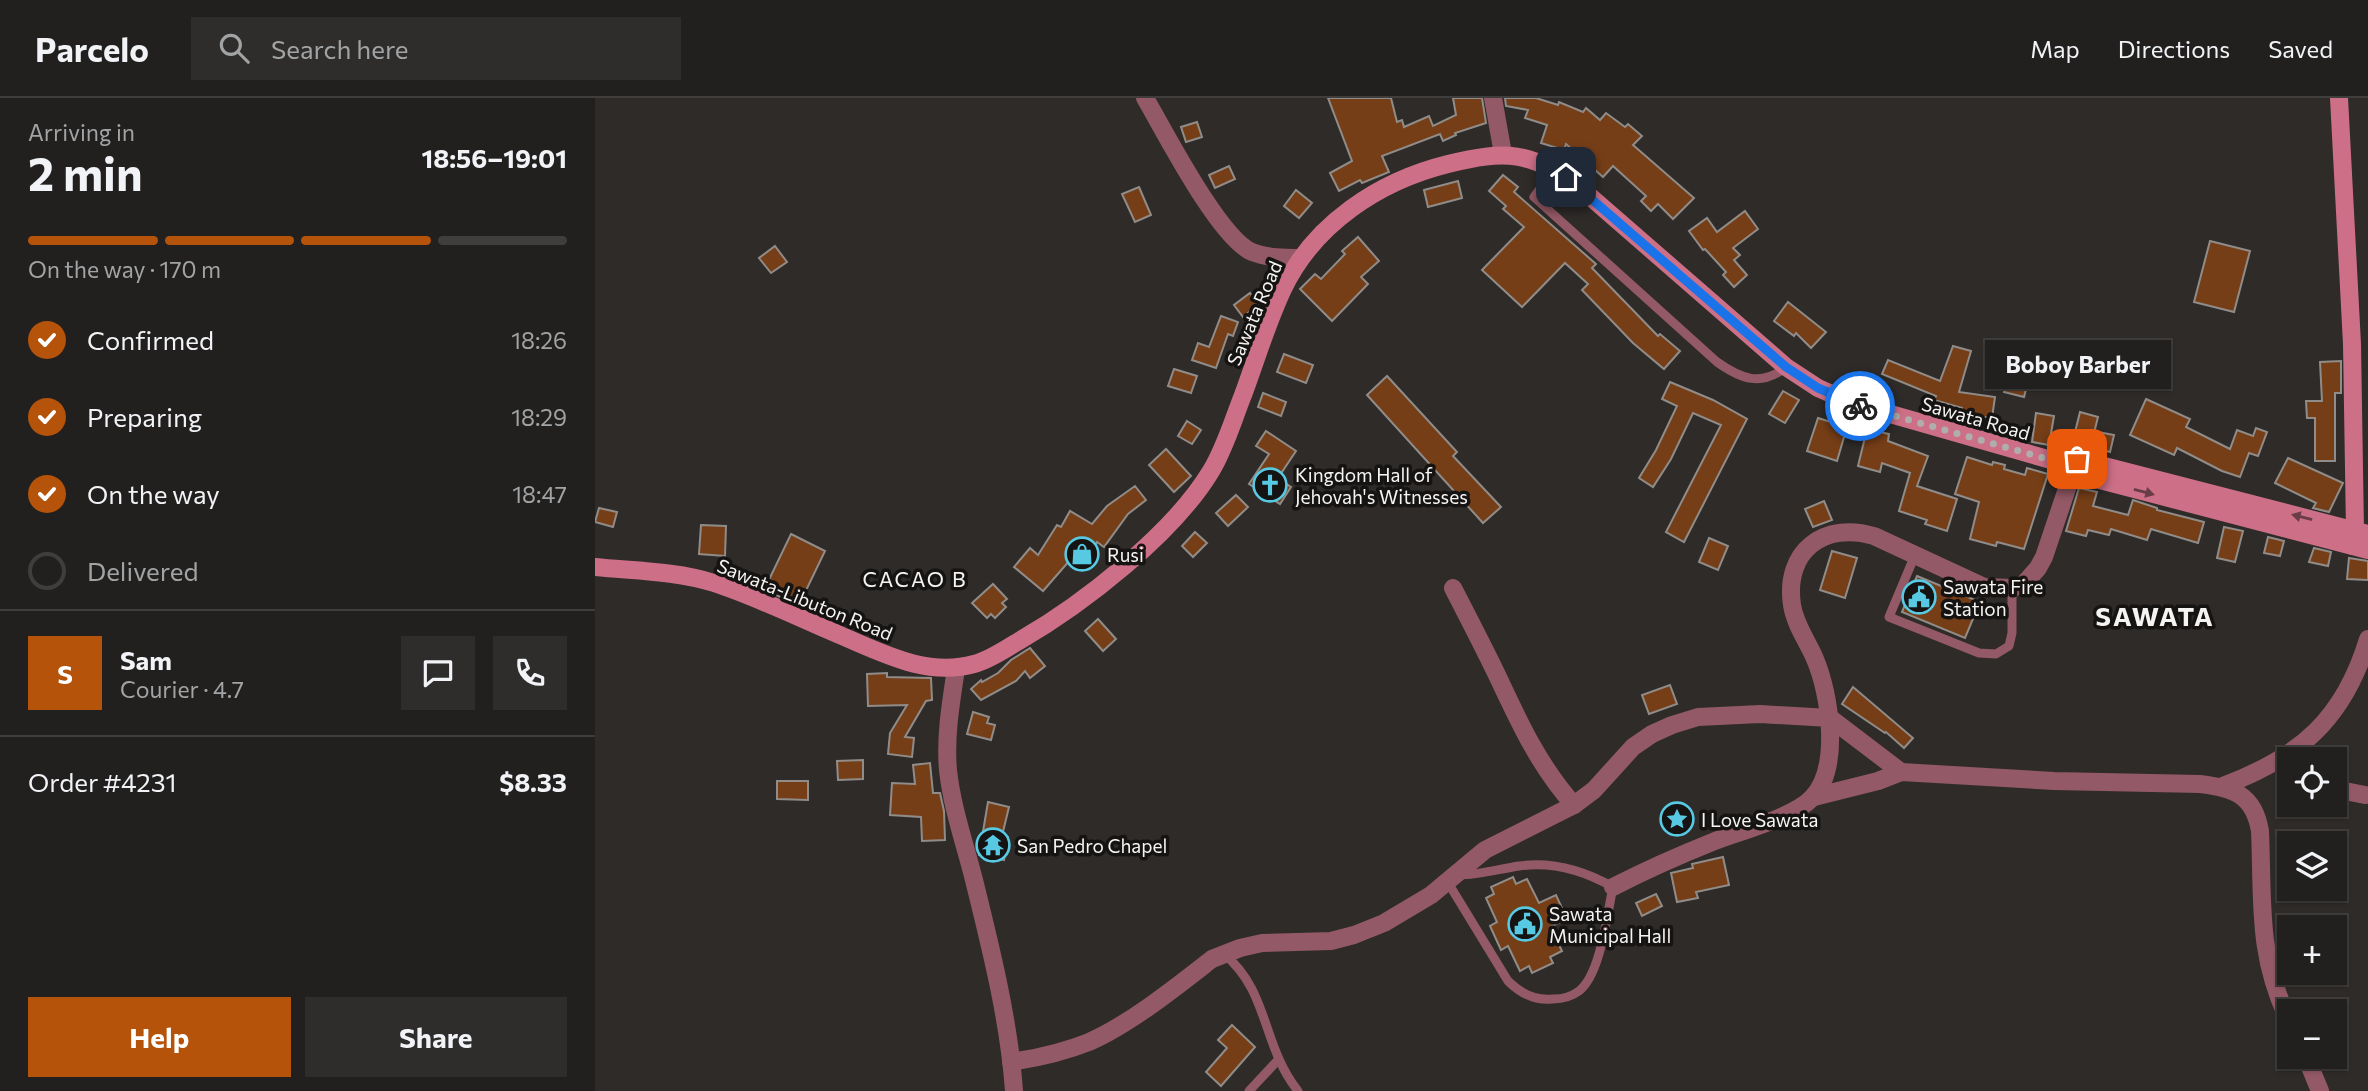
<!DOCTYPE html>
<html lang="en">
<head>
<meta charset="utf-8">
<style>
  body { margin:0; font-family:Commissioner,sans-serif; background:#2e2d2c; color:#f1f3f6; height:100vh; display:flex; flex-direction:column; font-size:26px; white-space:nowrap }
  * { box-sizing:border-box; margin:0 }
  p { font-size:23px; color:#a2a3a4 }
  .icon { flex:none; width:38px; height:38px; fill:none; stroke:currentColor; stroke-width:2; stroke-linecap:round; stroke-linejoin:round }
  .map { position:relative; flex:1; overflow:hidden }
  .drawer { display:flex; flex-direction:column; background:#22201f; width:595px }
  .drawer>* { flex:none }
  .buttons { position:absolute; left:1682px; top:649px; display:grid; gap:14px }
  .buttons a { display:grid; place-items:center; width:70px; height:70px; border-radius:0px; background:#22201f; box-shadow:0 2px 5px #0004,0 0 0 2px #3f3e3d; font-size:35px }
  .pin { position:absolute; display:grid; place-items:center; width:60px; height:60px; color:#fff; margin:-30px; border-radius:14px; box-shadow:0 4px 10px #0006 }
  .courier { position:absolute; display:grid; place-items:center; width:70px; height:70px; margin:-35px; border:5px solid #1a73e8; border-radius:50%; background:#fff; color:#222; box-shadow:0 2px 9px #0007 }
  .bubble { position:absolute; height:49px; border-radius:0px; background:#22201f; box-shadow:0 2px 5px #0004,0 0 0 2px #3f3e3d; font-size:23px; font-weight:700; line-height:49px; text-align:center }
  .summary em { font-style:normal; font-weight:700 }
  .summary div { display:flex; flex-direction:column-reverse }
  .summary { display:flex; align-items:center; justify-content:space-between; height:119px; padding:0 28px }
  h1 { font-size:46px; font-weight:700; line-height:52px }
  .bar { display:grid; grid-template-columns:repeat(4,1fr); gap:10px 7px; align-content:center; height:84px; padding:0 28px }
  .bar i { height:9px; border-radius:5px; background:#3f3e3d }
  .bar .selected { background:#b45309 }
  .bar p { grid-column:span 4 }
  .line { display:flex; align-items:center; gap:18px; padding:0 28px; border-top:2px solid #3f3e3d }
  .line div { flex:1 }
  .round { display:grid; place-items:center; flex:none; width:74px; height:74px; border-radius:0px; background:#2e2d2c }
  ol { padding:0 28px; list-style:none }
  li { display:flex; align-items:center; gap:21px; height:77px }
  li p { margin-inline-start:auto }
  li .icon { padding:7px; border-radius:50%; background:#b45309; color:#fff; stroke-width:4 }
  li:last-child { color:#a2a3a4 }
  li i { width:38px; height:38px; border:4px solid #3f3e3d; border-radius:50% }
  .primary-button { display:flex; gap:14px; margin-top:auto; padding:14px 28px }
  .primary-button a { flex:1; height:80px; border-radius:0px; background:#b45309; color:#fff; font-size:28px; font-weight:700; line-height:80px; text-align:center }
  .primary-button a+a { background:#2e2d2c; color:#f1f3f6 }
  header { display:flex; align-items:center; gap:42px; box-sizing:border-box; height:98px; padding:0 35px; background:#22201f; border-bottom:2px solid #3f3e3d }
  header strong { font-size:33px }
  nav { display:flex; gap:38px; margin-inline-start:auto; font-size:24px }
  .search { width:490px; height:63px; background:#2e2d2c; display:flex; align-items:center; gap:18px; box-sizing:border-box; padding:0 24px; border-radius:0px; color:#a2a3a4; font-size:26px }
  main { display:flex; flex:1; min-height:0 }
  .map>svg:first-child { display:block }
  .building { fill:#753e17; stroke:#908c89; stroke-width:2 }
  .lines { fill:none; stroke-linecap:round; stroke-linejoin:round }
  .lane { stroke:#935966; stroke-width:9 }
  .street { stroke:#935966; stroke-width:18 }
  .secondary { stroke:#cd7087; stroke-width:18 }
  .oneway { fill:#683d47 }
  .done { stroke:#b0aeac; stroke-width:7; stroke-dasharray:0 12.6 }
  .route { stroke:#1a73e8; stroke-width:9 }
  .labels { text-anchor:middle; dominant-baseline:central; stroke-width:7; stroke-linejoin:round; paint-order:stroke }
  .street-label { font-size:19px; fill:#f6f4f2; stroke:#151413 }
  .poi-label { font-size:19px; fill:#f6f4f2; stroke:#151413; text-anchor:start }
  .neighbourhood-label { font-size:21px; letter-spacing:2px; fill:#f6f4f2; stroke:#151413 }
  .district-label { font-size:26px; font-weight:bold; letter-spacing:2px; fill:#f6f4f2; stroke:#151413 }
</style>
</head>
<body>
<header>
<strong>Parcelo</strong>
<div class="search"><svg class="icon" aria-label="search" viewBox="0 0 24 24"><circle cx="10" cy="10" r="6"/><path d="M15 15l6 6"/></svg>Search here</div>
<nav><a>Map</a><a>Directions</a><a>Saved</a></nav>
</header>
<main>
<section class="drawer">
<div class="summary"><div><h1>2 min</h1><p>Arriving in</p></div><em>18:56–19:01</em></div>
<div class="bar"><i class="selected"></i><i class="selected"></i><i class="selected"></i><i></i><p>On the way · 170 m</p></div>
<ol>
<li><svg class="icon" aria-label="check" viewBox="0 0 24 24"><path d="M5 12l5 5 9-10"/></svg>Confirmed<p>18:26</p></li>
<li><svg class="icon" aria-label="check" viewBox="0 0 24 24"><path d="M5 12l5 5 9-10"/></svg>Preparing<p>18:29</p></li>
<li><svg class="icon" aria-label="check" viewBox="0 0 24 24"><path d="M5 12l5 5 9-10"/></svg>On the way<p>18:47</p></li>
<li><i></i>Delivered</li>
</ol>
<div class="line" style="height:126px"><b class="round" style="background:#b45309;color:#fff">S</b><div><b>Sam</b><p>Courier · 4.7</p></div><a class="round"><svg class="icon" aria-label="chat" viewBox="0 0 24 24"><path d="M4 5h16v11H9l-5 4z"/></svg></a><a class="round"><svg class="icon" aria-label="phone" viewBox="0 0 24 24"><path d="M5 4h4l2 5-3 2q2 4 5 5l2-3 5 2v4C11 20 4 13 5 4z"/></svg></a></div>
<div class="line" style="height:91px"><div>Order #4231</div><b>$8.33</b></div>
<div class="primary-button"><a>Help</a><a>Share</a></div>
</section>
<div class="map">
<svg width="1773" height="993" viewBox="0 0 1773 993">
  <rect width="100%" height="100%" fill="#2e2b29"/>
  <!-- building -->
  <g class="building">
    <path d="M733,0H796L802,24L807,22L809,29L834,18L838,28L861,17L858,0H887L891,25L860,35L861,37L848,43L845,36L787,58L794,74L767,85L765,82L744,93L735,75L757,63Z"/>
    <path d="M910,0H941L963,7L964,4L988,14L991,10L1005,22L1011,15L1030,29L1033,26L1047,38L1038,47L1099,100L1078,121L1063,106L1056,113L1046,103L1051,98L1018,68L1008,79L971,46L969,52L946,45L952,27L930,20L933,12L911,8Z"/>
    <path d="M602,24L607,39L591,44L586,29Z"/>
    <path d="M634,68L640,81L620,90L614,77Z"/>
    <path d="M908,77L923,89L919,94L1001,166L997,170L1063,238L1065,236L1085,253L1069,271L1038,245L987,192L993,186L970,165L927,209L887,172L929,129L908,111L911,108L894,93Z"/>
    <path d="M863,83L867,100L833,109L829,92Z"/>
    <path d="M544,89L556,117L540,124L527,96Z"/>
    <path d="M701,92L717,105L704,120L689,108Z"/>
    <path d="M1150,113L1163,131L1138,150L1145,157L1139,162L1152,177L1139,189L1128,177L1131,174L1110,151L1108,152L1094,133L1112,120L1122,134Z"/>
    <path d="M763,139L784,163L766,179L773,186L737,223L705,191L720,176L726,181L750,156L747,153Z"/>
    <path d="M1615,143L1655,153L1639,214L1599,204Z"/>
    <path d="M180,148L192,164L176,175L164,160Z"/>
    <path d="M655,195L664,206L648,219L639,207Z"/>
    <path d="M1193,204L1231,234L1216,250L1201,235L1199,238L1179,223Z"/>
    <path d="M626,218L643,224L638,238L633,236L621,270L597,262L603,245L614,249Z"/>
    <path d="M1358,248L1376,253L1364,294L1400,299L1397,320L1366,316L1367,310L1339,302L1341,298L1287,276L1293,262L1345,283Z"/>
    <path d="M689,256L718,267L711,285L682,274Z"/>
    <path d="M1746,263V295H1740V363H1720V320H1712L1711,303H1727L1725,264Z"/>
    <path d="M579,271L602,278L596,295L573,288Z"/>
    <path d="M792,278L862,354L858,358L906,409L888,425L772,297Z"/>
    <path d="M1413,279L1433,284L1429,299L1409,294Z"/>
    <path d="M1075,284L1118,302L1152,321L1089,444L1071,434L1126,327L1098,315L1076,361L1058,389L1044,380L1061,352L1082,308L1067,301Z"/>
    <path d="M1188,293L1204,302L1190,325L1174,316Z"/>
    <path d="M668,295L691,304L686,318L663,309Z"/>
    <path d="M1551,301L1595,321L1591,329L1635,351L1642,332L1658,338L1661,330L1672,334L1663,358L1654,355L1645,379L1627,373L1582,350L1579,357L1535,337Z"/>
    <path d="M1485,314L1503,319L1497,343L1479,338Z"/>
    <path d="M1441,315L1459,318L1454,347L1437,344Z"/>
    <path d="M1223,320L1252,329L1242,363L1212,353Z"/>
    <path d="M592,323L606,332L597,346L583,338Z"/>
    <path d="M1272,331L1294,336L1293,343L1333,358L1322,388L1362,401L1352,433L1330,426L1332,422L1304,413L1315,375L1287,365L1285,374L1263,368Z"/>
    <path d="M671,333L701,353L683,380L696,389L685,406L654,386L674,356L661,348Z"/>
    <path d="M1503,334L1519,337L1515,354L1499,350Z"/>
    <path d="M571,351L596,378L579,394L554,367Z"/>
    <path d="M1372,359L1397,367L1398,364L1410,367L1409,371L1430,377L1432,370L1453,376L1429,451L1402,444L1401,448L1375,441L1384,404L1360,396Z"/>
    <path d="M1693,360L1748,385L1734,414L1718,410L1721,405L1680,385Z"/>
    <path d="M540,388L551,402L533,416L509,449L502,444L487,469L475,462L448,493L419,469L435,450L443,457L462,427L466,429L475,413L497,426L512,408Z"/>
    <path d="M1484,390L1502,394L1498,408L1533,417L1538,402L1562,410V412L1609,424L1603,445L1556,431L1552,442L1516,431L1514,437L1493,432L1491,438L1471,433Z"/>
    <path d="M641,397L653,409L633,428L621,415Z"/>
    <path d="M1229,403L1237,422L1218,429L1210,411Z"/>
    <path d="M4,410L22,414L18,429L0,424Z"/>
    <path d="M106,427L131,428L130,458L104,456Z"/>
    <path d="M1629,429L1648,433L1640,464L1622,460Z"/>
    <path d="M600,434L612,445L598,459L587,448Z"/>
    <path d="M196,436L230,453L204,507L169,492Z"/>
    <path d="M1673,439L1689,443L1685,458L1669,455Z"/>
    <path d="M1114,440L1133,448L1123,472L1104,464Z"/>
    <path d="M1719,450L1736,454L1733,468L1714,464Z"/>
    <path d="M1237,453L1262,460L1250,500L1225,492Z"/>
    <path d="M1754,460L1773,463V482L1752,481Z"/>
    <path d="M1322,478L1385,504L1370,540L1307,514Z"/>
    <path d="M398,486L412,501L407,505L411,509L400,520L396,516L392,520L377,505Z"/>
    <path d="M503,521L521,541L508,553L490,533Z"/>
    <path d="M435,550L450,568L435,580L430,573L421,583L386,602L376,591L386,582L387,584L403,575L416,562Z"/>
    <path d="M292,575V579L336,580L337,602L331,603L310,639L319,640L317,659L293,656L295,635L312,607L273,608L272,576Z"/>
    <path d="M1075,587L1082,606L1054,616L1047,597Z"/>
    <path d="M1258,589L1318,640L1309,650L1291,634L1290,635L1247,606Z"/>
    <path d="M378,614L394,619L392,625L400,627L396,642L372,636Z"/>
    <path d="M268,662V681L243,682L242,663Z"/>
    <path d="M335,665L338,695H345L349,713L350,742L327,743L326,719L295,717L297,685L320,686L318,667Z"/>
    <path d="M182,683H213V702L182,701Z"/>
    <path d="M393,704L414,709L407,738L413,739L409,762L384,757Z"/>
    <path d="M1128,759L1134,787L1101,794L1103,800L1082,804L1076,775L1098,770L1097,766Z"/>
    <path d="M918,779L921,786L932,781L944,805L961,797L972,821L955,829L967,853L955,859L958,865L937,875L934,868L925,873L913,848L906,852L895,828L902,824L891,800L899,796L896,789Z"/>
    <path d="M1061,796L1067,808L1047,818L1041,805Z"/>
    <path d="M637,927L660,949L626,988L611,974L632,950L623,942Z"/>
  </g>
  <g class="lines">
    <!-- lane -->
    <g class="lane">
      <path d="M959,72L939,99L1122,264C1146,281 1166,289 1191,269"/>
      <path d="M1320,457L1294,519L1384,555L1401,556L1414,548L1417,535V490"/>
      <path d="M852,783L913,883C926,896 940,903 958,901C967,901 976,899 984,893C1006,876 1012,816 1018,789C988,772 958,763 924,768C904,771 884,777 864,777"/>
      <path d="M629,856C674,893 667,948 703,993"/>
      <path d="M654,993L683,962"/>
    </g>
    <!-- street -->
    <g class="street">
      <path d="M550,0C570,34 624,140 657,154C672,160 690,160 706,160"/>
      <path d="M898,0L908,56"/>
      <path d="M858,490C873,519 888,548 902,577C924,624 944,668 979,707"/>
      <path d="M361,571C356,604 350,638 353,672C357,710 370,746 379,782C396,851 414,922 419,993"/>
      <path d="M1628,688C1705,659 1749,621 1773,541"/>
      <path d="M1740,691L1770,697"/>
      <path d="M1219,699L1283,683L1306,674L1459,683L1605,686C1639,690 1659,697 1665,733C1668,805 1662,856 1694,923"/>
      <path d="M1018,789C1051,772 1085,757 1120,743C1146,733 1199,719 1217,700C1246,670 1235,596 1220,561C1213,544 1200,527 1197,507C1189,453 1229,423 1279,438L1389,489L1417,490L1429,486L1443,470L1449,459L1482,361"/>
      <path d="M1711,959L1725,993"/>
      <path d="M416,964C443,960 469,954 494,944C535,926 581,889 617,861L645,850L667,845L736,843L759,837L789,825L836,797L890,752L979,707L999,692L1038,649L1057,636L1077,627L1103,619L1165,616L1235,620L1306,674"/>
    </g>
    <!-- secondary -->
    <g class="secondary">
      <path d="M1744,0L1757,246L1760,433L1758,448"/>
      <path d="M1463,364L1482,361L1773,436"/>
      <path d="M0,469C39,473 81,473 119,485C162,499 204,520 247,538C289,556 333,579 379,566C395,562 410,551 424,543C488,506 578,436 616,373C630,350 638,322 648,297C661,262 672,225 688,191C719,126 784,83 853,66C910,52 936,53 983,88L1191,269L1223,290L1257,305L1463,364L1478,375L1773,452"/>
    </g>
  </g>
  <!-- one-way arrows -->
  <defs><path id="oneway-solid" d="M-6-.8H1V-3.2L6.5 0L1 3.2V.8H-6Z" transform="scale(1.75)"/></defs>
  <g class="oneway">
    <use href="#oneway-solid" transform="translate(1549 394) rotate(15)"/>
    <use href="#oneway-solid" transform="translate(1707 419) rotate(-166)"/>
  </g>
  <g class="lines">
    <!-- done -->
    <path class="done" d="M1265,308L1463,364L1482,361"/>
    <!-- route -->
    <path class="route" d="M971,79L1191,269L1223,290L1265,308"/>
  </g>
  <!-- icons -->
  <defs>
    <symbol id="church-ring" viewBox="-11 -11 22 22"><circle r="9.5" fill="#151413" stroke="#58c9e3" stroke-width="1.5"/><path d="M-1.2-6h2.4v3.5h3.3v2.4h-3.3V6h-2.4V-.1h-3.3v-2.4h3.3Z" fill="#58c9e3"/></symbol>
    <symbol id="shop-ring" viewBox="-11 -11 22 22"><circle r="9.5" fill="#151413" stroke="#58c9e3" stroke-width="1.5"/><path d="M-5-2.5h2.3a2.7 3.5 0 0 1 5.4 0H5L5.5 6h-11ZM-1.5-2.5h3a1.5 2.3 0 0 0-3 0Z" fill="#58c9e3"/></symbol>
    <symbol id="civic-ring" viewBox="-11 -11 22 22"><circle r="9.5" fill="#151413" stroke="#58c9e3" stroke-width="1.5"/><path d="M-.6-6.5H3V-4.5H.6V-3L4-1V1h2V6H-6V1h2V-1L-.6-3ZM-1.2 2.5V6h2.4V2.5Z" fill="#58c9e3"/></symbol>
    <symbol id="sight-ring" viewBox="-11 -11 22 22"><circle r="9.5" fill="#151413" stroke="#58c9e3" stroke-width="1.5"/><path d="M0-6L1.8-2.2L6-1.7L2.9 1.2L3.7 5.4L0 3.3L-3.7 5.4L-2.9 1.2L-6-1.7L-1.8-2.2Z" fill="#58c9e3"/></symbol>
    <symbol id="temple-ring" viewBox="-11 -11 22 22"><circle r="9.5" fill="#151413" stroke="#58c9e3" stroke-width="1.5"/><path d="M0-6L5-2H3V0L6.5 2.5H4V6H1.5V3h-3V6H-4V2.5H-6.5L-3 0V-2H-5Z" fill="#58c9e3"/></symbol>
  </defs>
  <g fill-rule="evenodd">
    <use href="#church-ring" x="656" y="368" width="38" height="38"/>
    <use href="#shop-ring" x="468" y="437" width="38" height="38"/>
    <use href="#civic-ring" x="1305" y="480" width="38" height="38"/>
    <use href="#sight-ring" x="1063" y="702" width="38" height="38"/>
    <use href="#temple-ring" x="379" y="728" width="38" height="38"/>
    <use href="#civic-ring" x="911" y="807" width="38" height="38"/>
  </g>
  <g class="labels">
    <!-- street labels -->
    <g class="street-label">
      <text transform="translate(659 215) rotate(-67)">Sawata Road</text>
      <text transform="translate(1381 320) rotate(16)">Sawata Road</text>
      <text transform="translate(210 501) rotate(22)">Sawata-Libuton Road</text>
    </g>
    <!-- poi labels -->
    <g class="poi-label">
      <text x="700" y="376">Kingdom Hall of<tspan x="700" dy="22">Jehovah's Witnesses</tspan></text>
      <text x="512" y="456">Rusi</text>
      <text x="1348" y="488">Sawata Fire<tspan x="1348" dy="22">Station</tspan></text>
      <text x="1106" y="721">I Love Sawata</text>
      <text x="422" y="747">San Pedro Chapel</text>
      <text x="954" y="815">Sawata<tspan x="954" dy="22">Municipal Hall</tspan></text>
    </g>
    <!-- neighbourhood labels -->
    <g class="neighbourhood-label">
      <text x="320" y="480">CACAO B</text>
    </g>
    <!-- district labels -->
    <g class="district-label">
      <text x="1560" y="517">SAWATA</text>
    </g>
  </g>
</svg>
<div class="buttons">
<a><svg class="icon" aria-label="locate" viewBox="0 0 24 24"><circle cx="12" cy="12" r="6"/><path d="M12 2v4M12 18v4M2 12h4M18 12h4"/></svg></a>
<a><svg class="icon" aria-label="layers" viewBox="0 0 24 24"><path d="M12 4l9 5-9 5-9-5zM3 14l9 5 9-5"/></svg></a>
<a>+</a>
<a>−</a>
</div>
<div class="pin" style="left:1482px;top:361px;background:#ea580c"><svg class="icon" aria-label="bag" viewBox="0 0 24 24"><path d="M5 8h14l-1 12H6zM9 8a3 3 0 0 1 6 0"/></svg></div>
<div class="pin" style="left:971px;top:79px;background:#1f2937"><svg class="icon" aria-label="home" viewBox="0 0 24 24"><path d="M3 11l9-7 9 7M6 9v11h12V9"/></svg></div>
<div class="courier" style="left:1265px;top:308px"><svg class="icon" aria-label="bike" viewBox="0 0 24 24"><circle cx="6" cy="16" r="4"/><circle cx="18" cy="16" r="4"/><path d="M6 16l4-8h5l3 8M10 8l3 8H6M13 5h3"/></svg></div>
<div class="bubble" style="left:1390px;top:242px;width:186px">Boboy Barber</div>
</div>
</main>
</body>
</html>
